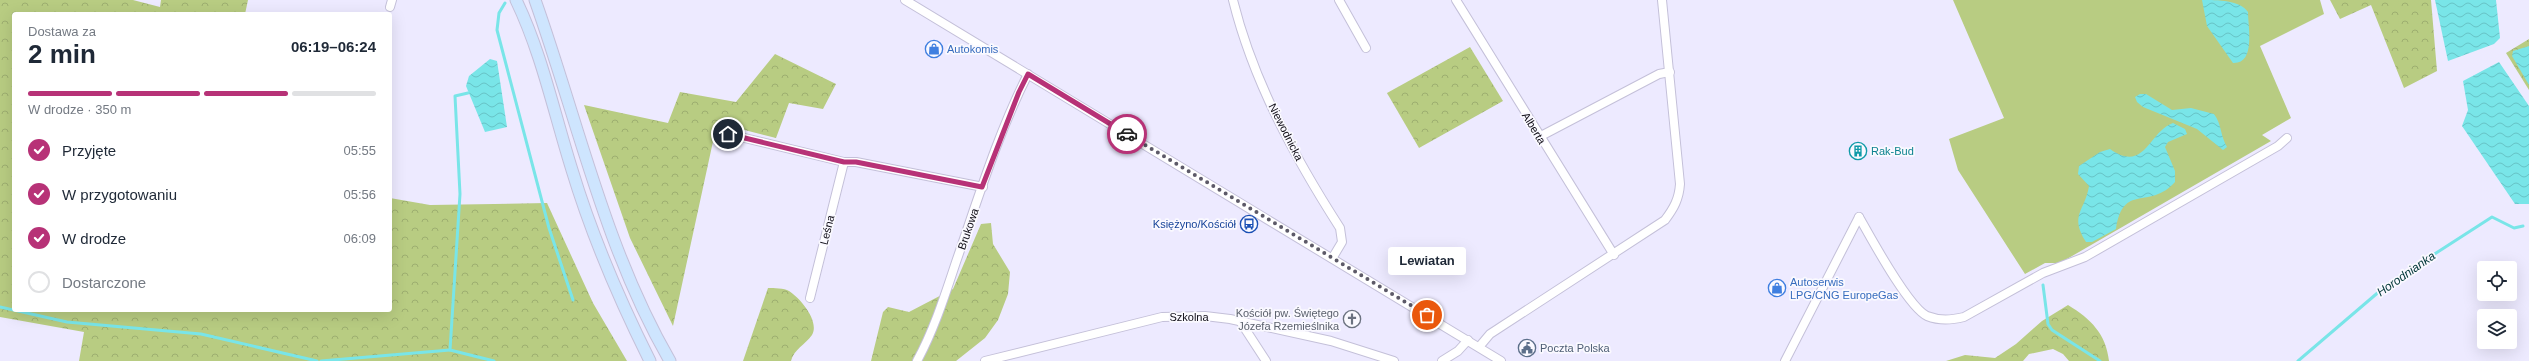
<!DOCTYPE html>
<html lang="pl">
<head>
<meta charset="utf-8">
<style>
  body { margin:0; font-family:Arial,sans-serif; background:#f6f6f7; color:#1f2937; height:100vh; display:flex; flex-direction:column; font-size:15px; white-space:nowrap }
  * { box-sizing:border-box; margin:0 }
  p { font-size:13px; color:#747a83 }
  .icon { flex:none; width:22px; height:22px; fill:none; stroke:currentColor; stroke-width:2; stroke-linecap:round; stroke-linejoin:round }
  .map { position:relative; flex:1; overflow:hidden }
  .sheet { position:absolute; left:12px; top:12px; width:380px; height:300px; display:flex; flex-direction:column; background:#fff; border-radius:4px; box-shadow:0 4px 16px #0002 }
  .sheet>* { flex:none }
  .controls { position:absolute; left:2477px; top:261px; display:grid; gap:8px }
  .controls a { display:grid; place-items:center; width:40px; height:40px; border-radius:4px; background:#fff; box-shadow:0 4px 16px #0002; font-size:20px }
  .pin { position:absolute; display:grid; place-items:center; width:34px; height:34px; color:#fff; margin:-17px; border:2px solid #fff; border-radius:50%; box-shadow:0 1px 4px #0007 }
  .courier { position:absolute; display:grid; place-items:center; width:40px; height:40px; margin:-20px; border:3px solid #b73277; border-radius:50%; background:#fff; color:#222; box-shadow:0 1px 5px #0007 }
  .bubble { position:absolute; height:28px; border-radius:4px; background:#fff; box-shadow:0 4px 16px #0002; font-size:13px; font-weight:800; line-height:28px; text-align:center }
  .summary em { font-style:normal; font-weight:800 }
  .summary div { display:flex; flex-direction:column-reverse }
  .summary { display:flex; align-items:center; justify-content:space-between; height:68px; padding:0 16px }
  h1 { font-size:26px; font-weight:800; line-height:30px }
  .bar { display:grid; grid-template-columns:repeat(4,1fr); gap:6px 4px; align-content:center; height:48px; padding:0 16px }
  .bar i { height:5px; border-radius:3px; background:#e0e1e3 }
  .bar .selected { background:#b73277 }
  .bar p { grid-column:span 4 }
  ol { padding:0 16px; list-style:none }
  li { display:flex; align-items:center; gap:12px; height:44px }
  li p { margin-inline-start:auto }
  li .icon { padding:4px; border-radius:50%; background:#b73277; color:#fff; stroke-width:4 }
  li:last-child { color:#747a83 }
  li i { width:22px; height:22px; border:2px solid #e0e1e3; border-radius:50% }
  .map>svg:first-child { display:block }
  .forest { fill:url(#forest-crowns) }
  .garden { fill:#b8cc82 }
  .water { fill:url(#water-waves) }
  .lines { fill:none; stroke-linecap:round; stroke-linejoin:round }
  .stream { stroke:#79e5e8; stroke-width:3 }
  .street-casing { stroke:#c4c0d9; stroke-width:10 }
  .secondary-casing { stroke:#c4c0d9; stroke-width:13 }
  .street { stroke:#fff; stroke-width:8 }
  .secondary { stroke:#cee5fe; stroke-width:11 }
  .done { stroke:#5d5a68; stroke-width:4; stroke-dasharray:0 7.2 }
  .route { stroke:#b73277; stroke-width:5 }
  .labels { text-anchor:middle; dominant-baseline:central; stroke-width:3.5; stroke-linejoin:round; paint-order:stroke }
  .shop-label { font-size:11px; fill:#366cbe; stroke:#faf9ff; text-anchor:start }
  .street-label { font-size:11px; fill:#0f0d16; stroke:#faf9ff }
  .culture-label { font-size:11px; fill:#0d838f; stroke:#faf9ff; text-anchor:start }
  .transit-label { font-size:11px; fill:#164399; stroke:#faf9ff; text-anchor:end }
  .worship-label { font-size:11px; fill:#5b616d; stroke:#faf9ff; text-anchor:end }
  .service-label { font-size:11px; fill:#4e5e75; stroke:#faf9ff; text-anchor:start }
  .water-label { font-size:12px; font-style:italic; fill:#003638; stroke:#faf9ff }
</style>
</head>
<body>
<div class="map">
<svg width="2529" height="361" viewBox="0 0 2529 361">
  <defs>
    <pattern id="forest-crowns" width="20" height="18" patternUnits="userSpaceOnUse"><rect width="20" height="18" fill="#b8cc82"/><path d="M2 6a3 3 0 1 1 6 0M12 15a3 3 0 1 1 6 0" fill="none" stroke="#9dae70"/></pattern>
    <pattern id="water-waves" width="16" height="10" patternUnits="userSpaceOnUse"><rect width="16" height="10" fill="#79e5e8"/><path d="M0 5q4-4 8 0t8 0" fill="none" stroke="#67c3c6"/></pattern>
  </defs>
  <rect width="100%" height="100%" fill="#edeaff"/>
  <!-- forest -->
  <g class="forest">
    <path d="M0,0H133L160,7L161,0H248L245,14H14V310H390V198L430,205L547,203L593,303L627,361H79L84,332L0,317Z"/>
    <path d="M2330,0H2431L2437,71L2404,88L2371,5L2340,19Z"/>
    <path d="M2529,39V90L2506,53Z"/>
    <path d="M1470,47L1503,101L1419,148L1387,93Z"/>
    <path d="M775,54L836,84L823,109L789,103L776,138L717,123L673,326L630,238L584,105L668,123L680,92L736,102Z"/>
    <path d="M991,223L993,244L1010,272L1008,294L998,320L985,338L956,361H871L883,312L888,307L909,312L953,289L981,224Z"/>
    <path d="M768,288C774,288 784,288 789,291C800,298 820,321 812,335C805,345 794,349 791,361H743Z"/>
    <path d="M2068,305C2091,319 2106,334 2109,361H2069L2063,354L2053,349L2029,354L2023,361H1946L1965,355L1995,358L2016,344L2042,321Z"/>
  </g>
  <!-- garden -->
  <path class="garden" d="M1953,0H2320L2324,14L2260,46L2291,118L2262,135L2271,141L2060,263H2045L2025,274L1958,170L1949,139L2004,118Z"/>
  <!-- water -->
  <g class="water">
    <path d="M2202,0C2218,0 2240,0 2248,12C2248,27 2256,64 2233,63L2207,26Z"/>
    <path d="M2435,0H2496L2500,38L2494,44L2448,61Z"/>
    <path d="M2529,46V85L2512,56L2513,51Z"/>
    <path d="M490,59L497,61L507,127L485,132L466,86L469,76Z"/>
    <path d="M2499,62L2529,106V204H2515L2462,126L2468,110L2463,81Z"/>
    <path d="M2140,94H2146L2172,110L2191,108L2214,114C2222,125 2220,135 2227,147L2223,150L2197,129L2143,107L2137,102L2135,97Z"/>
    <path d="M2173,123L2185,129L2187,134L2168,142L2165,147L2175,171V182C2149,211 2123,182 2116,229L2092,242H2086C2069,215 2085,211 2089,186L2078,174L2079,166L2100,152L2110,149C2145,174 2149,131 2173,123Z"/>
  </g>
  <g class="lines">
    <!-- stream -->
    <g class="stream">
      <path d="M505,3L499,13L497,30L549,228L573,300"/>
      <path d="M2043,285L2048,324L2052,330L2100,361"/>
      <path d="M0,307L67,322L201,334L317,361"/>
      <path d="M450,350L494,361"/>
      <path d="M321,361L450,350L460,194L455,96L468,93"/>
      <path d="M2298,361L2388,284L2492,217L2514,228L2523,226"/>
    </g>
    <defs>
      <g id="street">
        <path d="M905,0L1501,361"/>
        <path d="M1233,0C1253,81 1295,158 1340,228L1342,242L1333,257"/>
        <path d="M1339,0L1366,48"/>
        <path d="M1456,0L1614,255"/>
        <path d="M390,7L392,0"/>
        <path d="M728,134L844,162H856L983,187"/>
        <path d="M1539,137L1659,74L1670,72"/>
        <path d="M1859,217C1871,238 1908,307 1927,316C1940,321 1951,320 1964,317L2043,273L2085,257L2278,146L2287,138"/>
        <path d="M810,298L844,162"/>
        <path d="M1240,321L1266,361"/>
        <path d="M1479,347L1490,334L1665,220C1674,208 1679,199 1680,184L1662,0"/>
        <path d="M917,361C934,330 945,295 956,262C978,199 998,133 1028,74"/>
        <path d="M985,361L1162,317L1205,316L1230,319L1331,341L1394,361"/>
        <path d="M1442,361L1458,351L1468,340"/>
        <path d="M1785,361L1859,217"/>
      </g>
      <g id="secondary">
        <path d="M516,0C542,54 554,113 572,170C592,236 619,299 650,361"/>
        <path d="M535,0C578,121 605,249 670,361"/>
      </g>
    </defs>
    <!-- street casing -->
    <use href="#street" class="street-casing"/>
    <!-- secondary casing -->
    <use href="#secondary" class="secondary-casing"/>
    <!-- street -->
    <use href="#street" class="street"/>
    <!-- secondary -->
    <use href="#secondary" class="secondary"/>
  </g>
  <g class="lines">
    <!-- done -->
    <path class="done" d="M1127,134L1427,315"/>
    <!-- route -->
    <path class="route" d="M728,134L844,162H856L982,187L1019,92L1028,74L1127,134"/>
  </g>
  <!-- icons -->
  <defs>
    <symbol id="shop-ring" viewBox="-11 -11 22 22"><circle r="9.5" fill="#faf9ff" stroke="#3f7fe0" stroke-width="1.5"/><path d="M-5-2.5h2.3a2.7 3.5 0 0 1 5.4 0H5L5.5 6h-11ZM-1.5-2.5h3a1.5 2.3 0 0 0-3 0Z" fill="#3f7fe0"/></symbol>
    <symbol id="building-ring" viewBox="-11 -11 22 22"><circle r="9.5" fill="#faf9ff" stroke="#0f9aa8" stroke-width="1.5"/><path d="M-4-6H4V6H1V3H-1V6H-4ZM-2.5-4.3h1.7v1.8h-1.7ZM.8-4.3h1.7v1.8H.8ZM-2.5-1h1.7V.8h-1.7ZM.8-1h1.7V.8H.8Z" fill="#0f9aa8"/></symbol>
    <symbol id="bus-ring" viewBox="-11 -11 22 22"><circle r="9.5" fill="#faf9ff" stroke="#1a4fb4" stroke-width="1.5"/><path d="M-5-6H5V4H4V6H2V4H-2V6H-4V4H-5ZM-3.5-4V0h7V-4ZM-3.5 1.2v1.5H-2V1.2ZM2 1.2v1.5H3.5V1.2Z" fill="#1a4fb4"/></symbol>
    <symbol id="church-ring" viewBox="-11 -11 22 22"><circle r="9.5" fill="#faf9ff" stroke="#6b7280" stroke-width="1.5"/><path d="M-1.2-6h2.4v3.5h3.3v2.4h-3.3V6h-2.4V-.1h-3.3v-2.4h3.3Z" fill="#6b7280"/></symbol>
    <symbol id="civic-ring" viewBox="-11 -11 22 22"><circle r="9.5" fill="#faf9ff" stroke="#5c6f8a" stroke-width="1.5"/><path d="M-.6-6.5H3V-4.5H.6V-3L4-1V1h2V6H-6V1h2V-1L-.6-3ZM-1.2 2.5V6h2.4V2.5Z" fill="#5c6f8a"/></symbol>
  </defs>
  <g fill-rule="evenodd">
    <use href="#shop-ring" x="924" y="39" width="20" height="20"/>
    <use href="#building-ring" x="1848" y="141" width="20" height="20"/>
    <use href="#bus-ring" x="1239" y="214" width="20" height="20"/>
    <use href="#shop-ring" x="1767" y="278" width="20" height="20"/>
    <use href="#church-ring" x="1342" y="309" width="20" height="20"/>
    <use href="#civic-ring" x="1517" y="338" width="20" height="20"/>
  </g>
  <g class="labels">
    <!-- shop labels -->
    <g class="shop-label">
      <text x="947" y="49">Autokomis</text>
      <text x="1790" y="282">Autoserwis<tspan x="1790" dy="13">LPG/CNG EuropeGas</tspan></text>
    </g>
    <!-- street labels -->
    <g class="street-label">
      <text transform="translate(1534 128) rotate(59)">Alberta</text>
      <text transform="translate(1286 132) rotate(63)">Niewodnicka</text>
      <text transform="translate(968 229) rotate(-71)">Brukowa</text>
      <text transform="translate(827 230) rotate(-76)">Leśna</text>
      <text x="1189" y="317">Szkolna</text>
    </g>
    <!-- culture labels -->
    <g class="culture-label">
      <text x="1871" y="151">Rak-Bud</text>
    </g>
    <!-- transit labels -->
    <g class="transit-label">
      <text x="1236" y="224">Księżyno/Kościół</text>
    </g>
    <!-- worship labels -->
    <g class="worship-label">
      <text x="1339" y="313">Kościół pw. Świętego<tspan x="1339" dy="13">Józefa Rzemieślnika</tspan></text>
    </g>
    <!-- service labels -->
    <g class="service-label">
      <text x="1540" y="348">Poczta Polska</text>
    </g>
    <!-- water labels -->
    <g class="water-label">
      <text transform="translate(2406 274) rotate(-35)">Horodnianka</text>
    </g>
  </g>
</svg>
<div class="controls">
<a><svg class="icon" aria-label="locate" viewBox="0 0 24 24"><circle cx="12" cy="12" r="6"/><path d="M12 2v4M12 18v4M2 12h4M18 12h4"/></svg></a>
<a><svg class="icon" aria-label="layers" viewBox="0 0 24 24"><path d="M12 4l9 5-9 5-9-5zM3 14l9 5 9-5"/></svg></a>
</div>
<div class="pin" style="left:1427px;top:315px;background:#ea580c"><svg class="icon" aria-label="bag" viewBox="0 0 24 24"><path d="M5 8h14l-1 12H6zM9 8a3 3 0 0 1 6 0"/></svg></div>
<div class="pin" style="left:728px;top:134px;background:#1f2937"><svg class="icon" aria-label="home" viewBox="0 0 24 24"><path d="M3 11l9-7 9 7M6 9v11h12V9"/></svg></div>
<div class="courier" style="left:1127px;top:134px"><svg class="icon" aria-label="car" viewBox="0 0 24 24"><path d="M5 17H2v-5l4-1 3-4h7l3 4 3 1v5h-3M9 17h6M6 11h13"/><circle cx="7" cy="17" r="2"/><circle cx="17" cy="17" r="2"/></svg></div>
<div class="bubble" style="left:1388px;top:247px;width:78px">Lewiatan</div>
<section class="sheet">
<div class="summary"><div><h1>2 min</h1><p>Dostawa za</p></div><em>06:19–06:24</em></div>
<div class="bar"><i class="selected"></i><i class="selected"></i><i class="selected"></i><i></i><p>W drodze · 350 m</p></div>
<ol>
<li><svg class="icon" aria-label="check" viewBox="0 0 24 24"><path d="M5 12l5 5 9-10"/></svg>Przyjęte<p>05:55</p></li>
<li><svg class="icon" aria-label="check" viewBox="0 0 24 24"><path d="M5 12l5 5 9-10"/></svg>W przygotowaniu<p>05:56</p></li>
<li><svg class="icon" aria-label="check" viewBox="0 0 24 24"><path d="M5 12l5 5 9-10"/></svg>W drodze<p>06:09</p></li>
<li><i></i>Dostarczone</li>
</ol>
</section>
</div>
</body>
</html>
